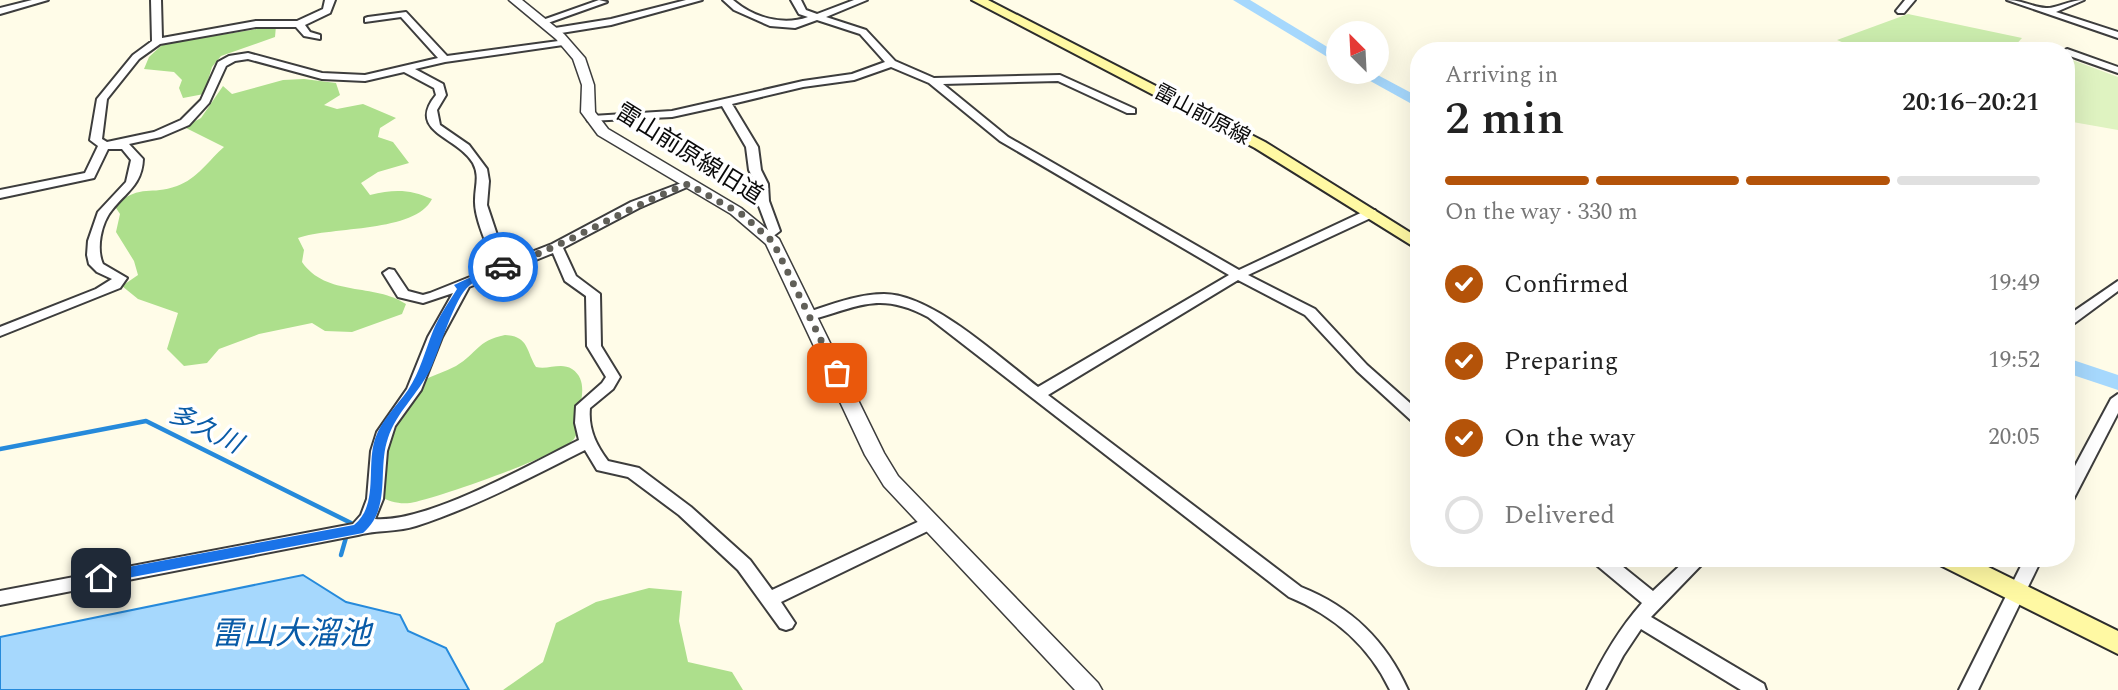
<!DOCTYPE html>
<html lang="en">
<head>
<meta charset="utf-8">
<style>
  body { margin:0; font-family:Spectral,"Noto Sans JP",serif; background:#f2f2f2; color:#222; height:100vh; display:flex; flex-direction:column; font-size:26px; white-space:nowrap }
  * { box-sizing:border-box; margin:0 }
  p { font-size:23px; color:#767676 }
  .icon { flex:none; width:38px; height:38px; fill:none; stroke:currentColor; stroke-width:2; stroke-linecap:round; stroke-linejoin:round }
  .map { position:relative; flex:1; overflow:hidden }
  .sheet { position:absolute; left:1410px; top:42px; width:665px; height:525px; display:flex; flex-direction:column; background:#fff; border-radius:28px; box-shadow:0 7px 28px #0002 }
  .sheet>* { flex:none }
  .needle { width:46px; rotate:336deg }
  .buttons { position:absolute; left:1326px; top:21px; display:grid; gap:14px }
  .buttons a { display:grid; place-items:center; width:63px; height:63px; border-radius:50%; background:#fff; box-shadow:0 7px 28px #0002; font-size:35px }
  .pin { position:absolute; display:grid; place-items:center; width:60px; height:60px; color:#fff; margin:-30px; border-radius:14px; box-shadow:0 4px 10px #0006 }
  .courier { position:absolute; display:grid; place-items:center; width:70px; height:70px; margin:-35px; border:5px solid #1a73e8; border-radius:50%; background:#fff; color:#222; box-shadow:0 2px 9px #0007 }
  .summary em { font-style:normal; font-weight:600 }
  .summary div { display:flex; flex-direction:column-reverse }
  .summary { display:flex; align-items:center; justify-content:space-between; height:119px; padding:0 35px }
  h1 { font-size:46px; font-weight:600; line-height:52px }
  .bar { display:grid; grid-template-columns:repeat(4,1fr); gap:10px 7px; align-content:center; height:84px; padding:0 35px }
  .bar i { height:9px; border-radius:5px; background:#e0e0e0 }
  .bar .on { background:#b45309 }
  .bar p { grid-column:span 4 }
  ol { padding:0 35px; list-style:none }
  li { display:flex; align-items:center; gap:21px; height:77px }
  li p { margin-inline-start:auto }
  li .icon { padding:7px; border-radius:50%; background:#b45309; color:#fff; stroke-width:4 }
  li:last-child { color:#767676 }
  li i { width:38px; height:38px; border:4px solid #e0e0e0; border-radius:50% }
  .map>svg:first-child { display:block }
  .green { fill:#ccedae }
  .forest { fill:#addf8c }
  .pitch { fill:#dff3c1 }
  .water { fill:#a6d8fd; stroke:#268adb; stroke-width:2 }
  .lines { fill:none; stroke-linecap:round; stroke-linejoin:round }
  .stream { stroke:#268adb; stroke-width:4.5 }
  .river { fill:#a6d8fd; fill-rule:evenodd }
  .minor-casing { stroke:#3d3d3d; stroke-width:4 }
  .tertiary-casing { stroke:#3d3d3d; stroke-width:3 }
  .secondary-casing { stroke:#2c2c2c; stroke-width:4 }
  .minor { fill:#fff; fill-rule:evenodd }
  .tertiary { fill:#fff; fill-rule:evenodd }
  .secondary { fill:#fff9a3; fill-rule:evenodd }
  .route { fill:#1a73e8 }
  .done { stroke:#605f58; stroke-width:7; stroke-dasharray:0 12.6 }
  .labels { text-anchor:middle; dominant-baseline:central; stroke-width:7; stroke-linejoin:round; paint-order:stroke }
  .far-street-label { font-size:21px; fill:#0a0a0a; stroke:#fff }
  .street-label { font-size:24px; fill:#0a0a0a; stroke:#fff }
  .water-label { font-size:26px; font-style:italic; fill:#095ba7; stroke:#fff }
  .near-water-label { font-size:32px; font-style:italic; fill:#095ba7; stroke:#fff }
</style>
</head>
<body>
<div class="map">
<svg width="2118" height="690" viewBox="0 0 2118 690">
  <rect width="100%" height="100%" fill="#fffce8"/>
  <!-- green -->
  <path class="green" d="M1908,14L2022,38L2010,51H1863L1837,40Z"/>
  <!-- forest -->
  <g class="forest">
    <path d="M276,26L275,37L221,56L212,67L204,94L183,98L179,88L182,80L174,72L144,69L149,57L163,44Z"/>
    <path d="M304,79L336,83L340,95L324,105L337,109L363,104L396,118L380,128L378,137L393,142L409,163L378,172L361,183L370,195C394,189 410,189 432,199C415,233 333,226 298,238L304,250L302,262C326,297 375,283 406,304L402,314L352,332L325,331L312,323L259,334L219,349L207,363L184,366L167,349L178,313L138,299L122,286L138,275L134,261L116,232L120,214L114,205C143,183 150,196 177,186C197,179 209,160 224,147L184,127L201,118L223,86L232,94L283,80Z"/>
    <path d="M505,335C529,336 526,351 536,367C548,370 561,362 572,369C584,377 583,390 581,402C579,414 581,429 574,439C563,454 433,500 410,503C399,504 389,502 380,496C382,448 374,408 422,381C433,375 445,372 456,366C478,353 476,341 505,335Z"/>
    <path d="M649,588L682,591L679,621L688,662L732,672L743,690H503L543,662L556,623L596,602Z"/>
  </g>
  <!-- pitch -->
  <path class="pitch" d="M2067,58L2118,77V130L2067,121Z"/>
  <!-- water -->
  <path class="water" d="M303,575L346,602L400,615L408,631L446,648L469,690H0V637Z"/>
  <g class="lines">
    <!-- stream -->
    <g class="stream">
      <path d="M0,449L146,421L351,523L350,526"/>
      <path d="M341,555L347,534"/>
    </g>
    <!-- river -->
    <g class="river">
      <path d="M1233,0H1250L1339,54V64Z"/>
      <path d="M1354,72H1372L1419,97V108Z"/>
      <path d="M2067,358L2118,375V390L2067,373Z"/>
    </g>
    <defs>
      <g id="minor">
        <path d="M32,0H48L0,14V8Z"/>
        <path d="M151,0H161L162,38L256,21H297L323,9L325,0H335L330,13L305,25L310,32L320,35V39L304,36L296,27H256L160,44L139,59L107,99L102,139L107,142L154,132L181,120L201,100L218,62L229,56L248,53L322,73L365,75L438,58L401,17L365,22V18L368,17L406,12L447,56L566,40L568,42L563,45L445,62L415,69L443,84L446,95L437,110L440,125L469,145L487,169L489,181L487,205L506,262L552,244L631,202L684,182L688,180L694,184L639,208L563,248L576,276L600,294L601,346L620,377L613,389L590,408C588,429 596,445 608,461L639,468L691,507L750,560L772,590L924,519L930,517L936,519L938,523L936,527L781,602L795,623L792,628L786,630L780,628L738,570L679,515L628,477L597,470L585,450C529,478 475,507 416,526C397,532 376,530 358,535L0,605V591L353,524L361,515L367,499L371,451L377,432L407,389L428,337L453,293L423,303L398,297L383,273L389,269L394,270L408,291L423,295L430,293L495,267C489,248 474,219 475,200C475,186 480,176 473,163C457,136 406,132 436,95L434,88L404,72L365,81L322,79L248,59L235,61L226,66L209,103L189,125L161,137L129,144L143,159C142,185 126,192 112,210C101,223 96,249 103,264L127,278L120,288L0,336V327L96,289L112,279L97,272L89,264L87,255L88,241L98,212L126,182L131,160L122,149H108L94,178L0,198V190L85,173L98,146L90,140L97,99L133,55L152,41ZM553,253L565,281L586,296L587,346L606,377L602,383L576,406L575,423L579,440C530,464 428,523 375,519L383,499L387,451L395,426L421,390L442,337L469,287L504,273L505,280L502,290L509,294L514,293L519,280L516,268Z"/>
        <path d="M599,0L607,2L545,24L537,22Z"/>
        <path d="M686,0H702L611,25L555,34L550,31L555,28L611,19Z"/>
        <path d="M723,0H733C754,18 783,26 808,17L799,14L791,0H801L806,10L817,14L854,0H867L826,17L866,30L895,61L934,78L1060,75L1135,109V113H1127L1058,81L943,84L1008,137L1239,270L1367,210H1375L1377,213L1375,216L1248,275L1315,309L1367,365L1419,411V424L1414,423L1357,371L1305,315L1238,280L1048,395L1301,587C1352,607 1386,641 1408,690H1390C1369,646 1333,615 1289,597L928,317C879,291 859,307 810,320L803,316L805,313C830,305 857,294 884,294C932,294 1000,358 1038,387L1229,275L1000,141L929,83L891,67L854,80L803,87L732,104L758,147L761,170L768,184L769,201L780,231L768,240L762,236L768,230L757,201L756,184L749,170L746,147L722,106L672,117L588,121L587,119L592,116L672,111L803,81L852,74L885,62L860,34L817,20L795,28L770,26L734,10Z"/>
        <path d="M1905,0H1915L1904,13H1898L1896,11Z"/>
        <path d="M2007,0C2022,0 2032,7 2046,8C2055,9 2070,0 2084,0L2056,12L2118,32V38Z"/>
        <path d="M2067,49L2118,67V73L2067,55V51H2063Z"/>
        <path d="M2118,281V291L2072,325L2067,326V316Z"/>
        <path d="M2118,394V413L2073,500L2067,502V481L2111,399Z"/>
        <path d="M1592,558H1612L1653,591L1688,558H1708L1651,617L1764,684L1766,690H1741L1641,629L1623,656L1605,690H1587C1602,658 1619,629 1642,603L1594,563Z"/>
        <path d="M2025,558H2042L1978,690H1959Z"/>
      </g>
      <path id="tertiary" d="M509,0H522L564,34L585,58L594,85L595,112L608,129L741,208L779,239L884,453L898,476L1098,683L1102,690H1075L884,486L865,455L766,244L731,214L598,135L581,112L582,85L573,59L556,39Z"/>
      <g id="secondary">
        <path d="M972,0H988L1265,142L1419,238V250L1255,148Z"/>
        <path d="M1936,558H1970L2118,631V654L1940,565Z"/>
      </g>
    </defs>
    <!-- minor casing -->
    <use href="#minor" class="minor-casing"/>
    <!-- tertiary casing -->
    <use href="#tertiary" class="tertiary-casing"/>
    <!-- secondary casing -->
    <use href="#secondary" class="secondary-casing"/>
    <!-- minor -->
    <use href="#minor" class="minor"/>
    <!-- tertiary -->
    <use href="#tertiary" class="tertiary"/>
    <!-- secondary -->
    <use href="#secondary" class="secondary"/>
  </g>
  <!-- route -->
  <path class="route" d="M499,264L508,267C497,275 480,276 470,285C454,297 440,350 430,370C418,394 396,413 388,438C377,470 392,508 363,533L101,583L96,581L94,578L101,572L354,525C379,505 366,467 375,439C382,419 396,407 408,390C420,372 425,351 433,331C439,316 449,302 457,289L454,285Z"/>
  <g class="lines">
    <!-- done -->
    <path class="done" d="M503,267C567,246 624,208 688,184L743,215L773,242L837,373"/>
  </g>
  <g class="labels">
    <!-- far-street labels -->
    <g class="far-street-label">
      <text transform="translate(1202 115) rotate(28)">雷山前原線</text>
    </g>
    <!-- street labels -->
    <g class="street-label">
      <text transform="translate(689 154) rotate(32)">雷山前原線旧道</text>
    </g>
    <!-- water labels -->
    <g class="water-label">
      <text transform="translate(205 429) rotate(26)">多久川</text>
    </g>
    <!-- near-water labels -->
    <g class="near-water-label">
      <text x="291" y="634">雷山大溜池</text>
    </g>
  </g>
</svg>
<div class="buttons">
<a><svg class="needle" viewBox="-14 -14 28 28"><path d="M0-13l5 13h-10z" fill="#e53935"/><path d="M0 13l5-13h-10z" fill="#767676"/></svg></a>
</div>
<div class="pin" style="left:837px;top:373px;background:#ea580c"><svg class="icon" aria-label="bag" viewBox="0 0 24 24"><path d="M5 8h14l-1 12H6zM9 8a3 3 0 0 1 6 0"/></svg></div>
<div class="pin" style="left:101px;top:578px;background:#1f2937"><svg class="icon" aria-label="home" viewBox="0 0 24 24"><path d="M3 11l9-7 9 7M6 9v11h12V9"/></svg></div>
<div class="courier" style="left:503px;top:267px"><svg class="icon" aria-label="car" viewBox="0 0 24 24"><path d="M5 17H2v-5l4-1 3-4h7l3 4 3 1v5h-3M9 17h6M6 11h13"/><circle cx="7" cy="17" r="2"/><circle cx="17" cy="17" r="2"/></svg></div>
<section class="sheet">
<div class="summary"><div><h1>2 min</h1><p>Arriving in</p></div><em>20:16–20:21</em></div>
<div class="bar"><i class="on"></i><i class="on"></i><i class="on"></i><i></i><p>On the way · 330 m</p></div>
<ol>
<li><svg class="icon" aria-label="check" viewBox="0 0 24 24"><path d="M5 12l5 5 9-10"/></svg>Confirmed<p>19:49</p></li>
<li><svg class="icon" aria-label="check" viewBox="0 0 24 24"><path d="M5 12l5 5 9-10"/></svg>Preparing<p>19:52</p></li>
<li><svg class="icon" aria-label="check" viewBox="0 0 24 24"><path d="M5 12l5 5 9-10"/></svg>On the way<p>20:05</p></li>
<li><i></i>Delivered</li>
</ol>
</section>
</div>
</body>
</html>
